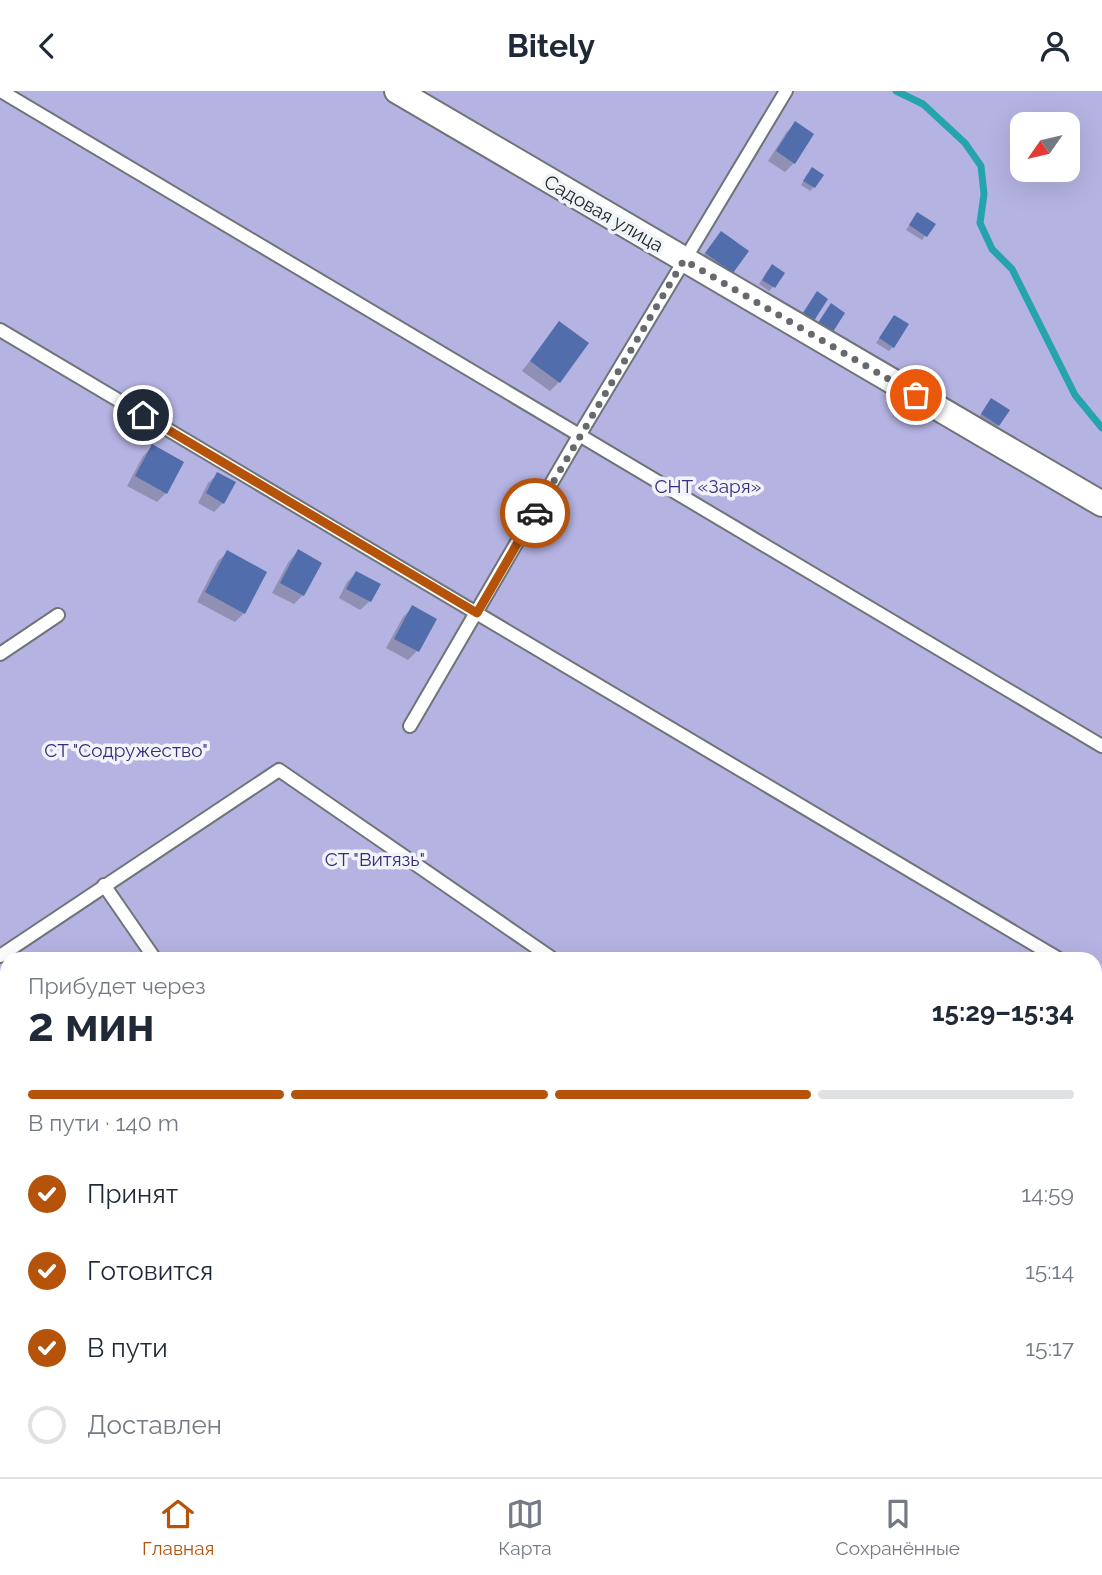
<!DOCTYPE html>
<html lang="ru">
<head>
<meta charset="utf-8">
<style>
  body { margin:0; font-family:Raleway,sans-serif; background:#f6f6f7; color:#1f2937; height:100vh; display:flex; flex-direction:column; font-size:26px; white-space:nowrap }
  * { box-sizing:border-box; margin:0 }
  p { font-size:23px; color:#747a83 }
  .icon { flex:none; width:38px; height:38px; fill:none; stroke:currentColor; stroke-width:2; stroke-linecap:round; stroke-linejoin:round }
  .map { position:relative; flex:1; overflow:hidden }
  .sheet { position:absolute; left:0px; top:861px; width:1102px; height:525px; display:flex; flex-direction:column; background:#fff; border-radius:21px 21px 0 0; box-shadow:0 7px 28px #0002 }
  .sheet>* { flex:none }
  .needle { width:46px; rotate:236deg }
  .controls { position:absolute; left:1010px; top:21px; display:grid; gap:14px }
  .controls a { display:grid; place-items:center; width:70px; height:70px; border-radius:14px; background:#fff; box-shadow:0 7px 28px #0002; font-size:35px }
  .pin { position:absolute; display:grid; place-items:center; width:60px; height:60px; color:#fff; margin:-30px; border:4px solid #fff; border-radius:50%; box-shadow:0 2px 7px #0007 }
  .courier { position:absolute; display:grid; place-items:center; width:70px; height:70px; margin:-35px; border:5px solid #b45309; border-radius:50%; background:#fff; color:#222; box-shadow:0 2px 9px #0007 }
  .overview em { font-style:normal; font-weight:700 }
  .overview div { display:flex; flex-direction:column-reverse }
  .overview { display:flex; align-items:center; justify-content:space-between; height:119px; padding:0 28px }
  h1 { font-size:46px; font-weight:700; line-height:52px }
  .bar { display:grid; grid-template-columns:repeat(4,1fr); gap:10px 7px; align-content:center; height:84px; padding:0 28px }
  .bar i { height:9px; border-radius:5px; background:#e0e1e3 }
  .bar .current { background:#b45309 }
  .bar p { grid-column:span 4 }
  ol { padding:0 28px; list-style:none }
  li { display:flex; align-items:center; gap:21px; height:77px }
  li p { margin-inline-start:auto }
  li .icon { padding:7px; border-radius:50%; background:#b45309; color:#fff; stroke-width:4 }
  li:last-child { color:#747a83 }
  li i { width:38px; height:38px; border:4px solid #e0e1e3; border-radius:50% }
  header { display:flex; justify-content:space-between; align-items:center; height:91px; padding:0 28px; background:#fff; font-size:32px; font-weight:700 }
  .menu { display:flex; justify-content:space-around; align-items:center; height:98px; border-top:2px solid #e0e1e3; background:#fff; font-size:19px; color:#747a83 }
  .menu a { display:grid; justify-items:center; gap:4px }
  .menu .current { color:#b45309 }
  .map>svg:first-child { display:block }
  .green { fill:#b5b3e2; fill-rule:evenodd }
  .shadow { fill:#0003 }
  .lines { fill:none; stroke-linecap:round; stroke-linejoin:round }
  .stream { stroke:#26a4ae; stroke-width:7 }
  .building { fill:#516dab }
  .lane-casing { stroke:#6f7478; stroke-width:16 }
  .street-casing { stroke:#6f7478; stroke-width:28 }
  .lane { stroke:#fff; stroke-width:12 }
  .street { stroke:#fff; stroke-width:24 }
  .done { stroke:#676a6d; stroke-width:7; stroke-dasharray:0 12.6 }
  .route { stroke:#b45309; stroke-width:9 }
  .labels { text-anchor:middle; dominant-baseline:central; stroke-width:7; stroke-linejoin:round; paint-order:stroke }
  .street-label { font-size:19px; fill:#252728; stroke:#eff4f9 }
  .park-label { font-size:19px; fill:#3a2b7e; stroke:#eff4f9 }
</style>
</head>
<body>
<header><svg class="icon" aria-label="back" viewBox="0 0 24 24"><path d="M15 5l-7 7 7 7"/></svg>Bitely<svg class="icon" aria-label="person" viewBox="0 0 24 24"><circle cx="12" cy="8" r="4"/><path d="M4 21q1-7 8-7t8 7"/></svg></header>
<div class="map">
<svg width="1102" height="1386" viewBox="0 0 1102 1386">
  <rect width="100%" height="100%" fill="#e2e7ec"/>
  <!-- green -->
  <path class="green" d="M0,0H1102V1386H0ZM1022,33H1068V79H1022ZM7,868H1096V1379H7Z"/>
  <!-- shadow -->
  <g class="shadow">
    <path d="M795,33L794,72L785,81L768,70L786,42Z"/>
    <path d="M808,82L814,96L810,100L801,94Z"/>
    <path d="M917,123L933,134L922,149L906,139Z"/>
    <path d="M721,142L746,160L723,190L697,172Z"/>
    <path d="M768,179L773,196L769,200L759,193Z"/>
    <path d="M894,226L893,256L889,260L876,252Z"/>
    <path d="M559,233V291L550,300L522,280Z"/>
    <path d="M987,313L998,334L994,338L978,328Z"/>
    <path d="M152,356L166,402L157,411L127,395L143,365Z"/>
    <path d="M218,383L223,412L214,421L198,412L208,392Z"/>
    <path d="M228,461L244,522L235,531L197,511L218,470Z"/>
    <path d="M298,461L303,504L294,513L272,502L289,470Z"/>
    <path d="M356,482L370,510L360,519L339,507L347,491Z"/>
    <path d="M413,516L417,560L408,569L386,557L403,526Z"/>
  </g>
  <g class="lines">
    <!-- stream -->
    <path class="stream" d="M896,0L923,13L965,52L981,75L984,103L980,132L992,158L1012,178L1075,304L1102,337"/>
  </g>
  <!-- building -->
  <g class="building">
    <path d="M795,30L814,43L795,73L776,60Z"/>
    <path d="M812,76L824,84L815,97L803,90Z"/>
    <path d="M917,121L936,133L927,146L909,134Z"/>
    <path d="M721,140L749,160L733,182L705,162Z"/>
    <path d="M772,173L785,182L775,197L762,189Z"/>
    <path d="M817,200L828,208L810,236L799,228Z"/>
    <path d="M831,212L845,222L829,247L814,238Z"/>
    <path d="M894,224L909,233L894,257L879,247Z"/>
    <path d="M559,230L589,252L560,292L530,270Z"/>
    <path d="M991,307L1010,319L999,335L981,323Z"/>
    <path d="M152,353L184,371L167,403L135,385Z"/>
    <path d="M217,381L236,391L224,413L206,402Z"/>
    <path d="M298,458L322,472L304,505L280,492Z"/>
    <path d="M227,459L267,481L245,523L205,501Z"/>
    <path d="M356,480L381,493L371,511L346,498Z"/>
    <path d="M412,514L437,528L419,561L394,548Z"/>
    <path d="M735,1379H785L790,1386H730L729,1383Z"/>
  </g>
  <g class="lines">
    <defs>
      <g id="lane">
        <path d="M1,0L1102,655"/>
        <path d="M0,239L1059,868"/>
        <path d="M0,563L58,524"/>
        <path d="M410,635L580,343L786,0"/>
        <path d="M104,794L155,868"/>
        <path d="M0,865L279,679L553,868"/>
        <path d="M1096,890L1102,894"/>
        <path d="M0,1083L7,1093"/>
        <path d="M1096,1241L1102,1245"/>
        <path d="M1096,1283L1102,1279"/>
        <path d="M201,1379L206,1386"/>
        <path d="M503,1379L508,1386"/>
        <path d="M835,1379L837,1386"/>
        <path d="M937,1386L948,1379"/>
      </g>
      <path id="street" d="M397,0L1102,413"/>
    </defs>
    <!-- lane casing -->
    <use href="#lane" class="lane-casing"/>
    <!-- street casing -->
    <use href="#street" class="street-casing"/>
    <!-- lane -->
    <use href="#lane" class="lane"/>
    <!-- street -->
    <use href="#street" class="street"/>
  </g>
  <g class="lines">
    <!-- done -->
    <path class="done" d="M535,422L684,169L916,304"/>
    <!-- route -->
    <path class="route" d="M143,324L477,522L535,422"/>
  </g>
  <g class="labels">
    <!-- street labels -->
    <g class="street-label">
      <text transform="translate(604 122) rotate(30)">Садовая улица</text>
    </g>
    <!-- park labels -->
    <g class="park-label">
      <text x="708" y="395">СНТ «Заря»</text>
      <text x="126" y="659">СТ "Содружество"</text>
      <text x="375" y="768">СТ "Витязь"</text>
    </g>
  </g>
</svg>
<div class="controls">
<a><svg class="needle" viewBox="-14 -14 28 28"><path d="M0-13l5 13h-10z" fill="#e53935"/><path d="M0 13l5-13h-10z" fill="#747a83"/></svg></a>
</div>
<div class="pin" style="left:916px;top:304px;background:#ea580c"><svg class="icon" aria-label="bag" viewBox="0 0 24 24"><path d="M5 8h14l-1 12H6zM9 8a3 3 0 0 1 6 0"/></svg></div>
<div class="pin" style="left:143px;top:324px;background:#1f2937"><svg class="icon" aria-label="home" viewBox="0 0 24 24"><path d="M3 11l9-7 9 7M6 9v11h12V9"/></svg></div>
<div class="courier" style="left:535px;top:422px"><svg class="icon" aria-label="car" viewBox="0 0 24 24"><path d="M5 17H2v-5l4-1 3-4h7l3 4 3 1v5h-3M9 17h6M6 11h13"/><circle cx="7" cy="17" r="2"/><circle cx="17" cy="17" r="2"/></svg></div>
<section class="sheet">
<div class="overview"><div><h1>2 мин</h1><p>Прибудет через</p></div><em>15:29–15:34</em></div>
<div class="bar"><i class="current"></i><i class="current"></i><i class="current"></i><i></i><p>В пути · 140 m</p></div>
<ol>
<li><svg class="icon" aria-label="check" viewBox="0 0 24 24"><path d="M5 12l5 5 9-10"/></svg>Принят<p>14:59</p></li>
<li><svg class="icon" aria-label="check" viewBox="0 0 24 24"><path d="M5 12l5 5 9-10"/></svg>Готовится<p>15:14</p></li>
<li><svg class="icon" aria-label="check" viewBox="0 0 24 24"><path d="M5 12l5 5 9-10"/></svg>В пути<p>15:17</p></li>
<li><i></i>Доставлен</li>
</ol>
</section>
</div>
<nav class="menu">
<a class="current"><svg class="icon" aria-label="home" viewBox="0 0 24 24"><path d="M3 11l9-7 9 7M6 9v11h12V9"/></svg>Главная</a>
<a><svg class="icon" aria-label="map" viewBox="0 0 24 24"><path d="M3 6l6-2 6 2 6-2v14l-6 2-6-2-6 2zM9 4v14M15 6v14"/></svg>Карта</a>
<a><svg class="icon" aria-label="saved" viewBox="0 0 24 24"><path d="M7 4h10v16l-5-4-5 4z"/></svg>Сохранённые</a>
</nav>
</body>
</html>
